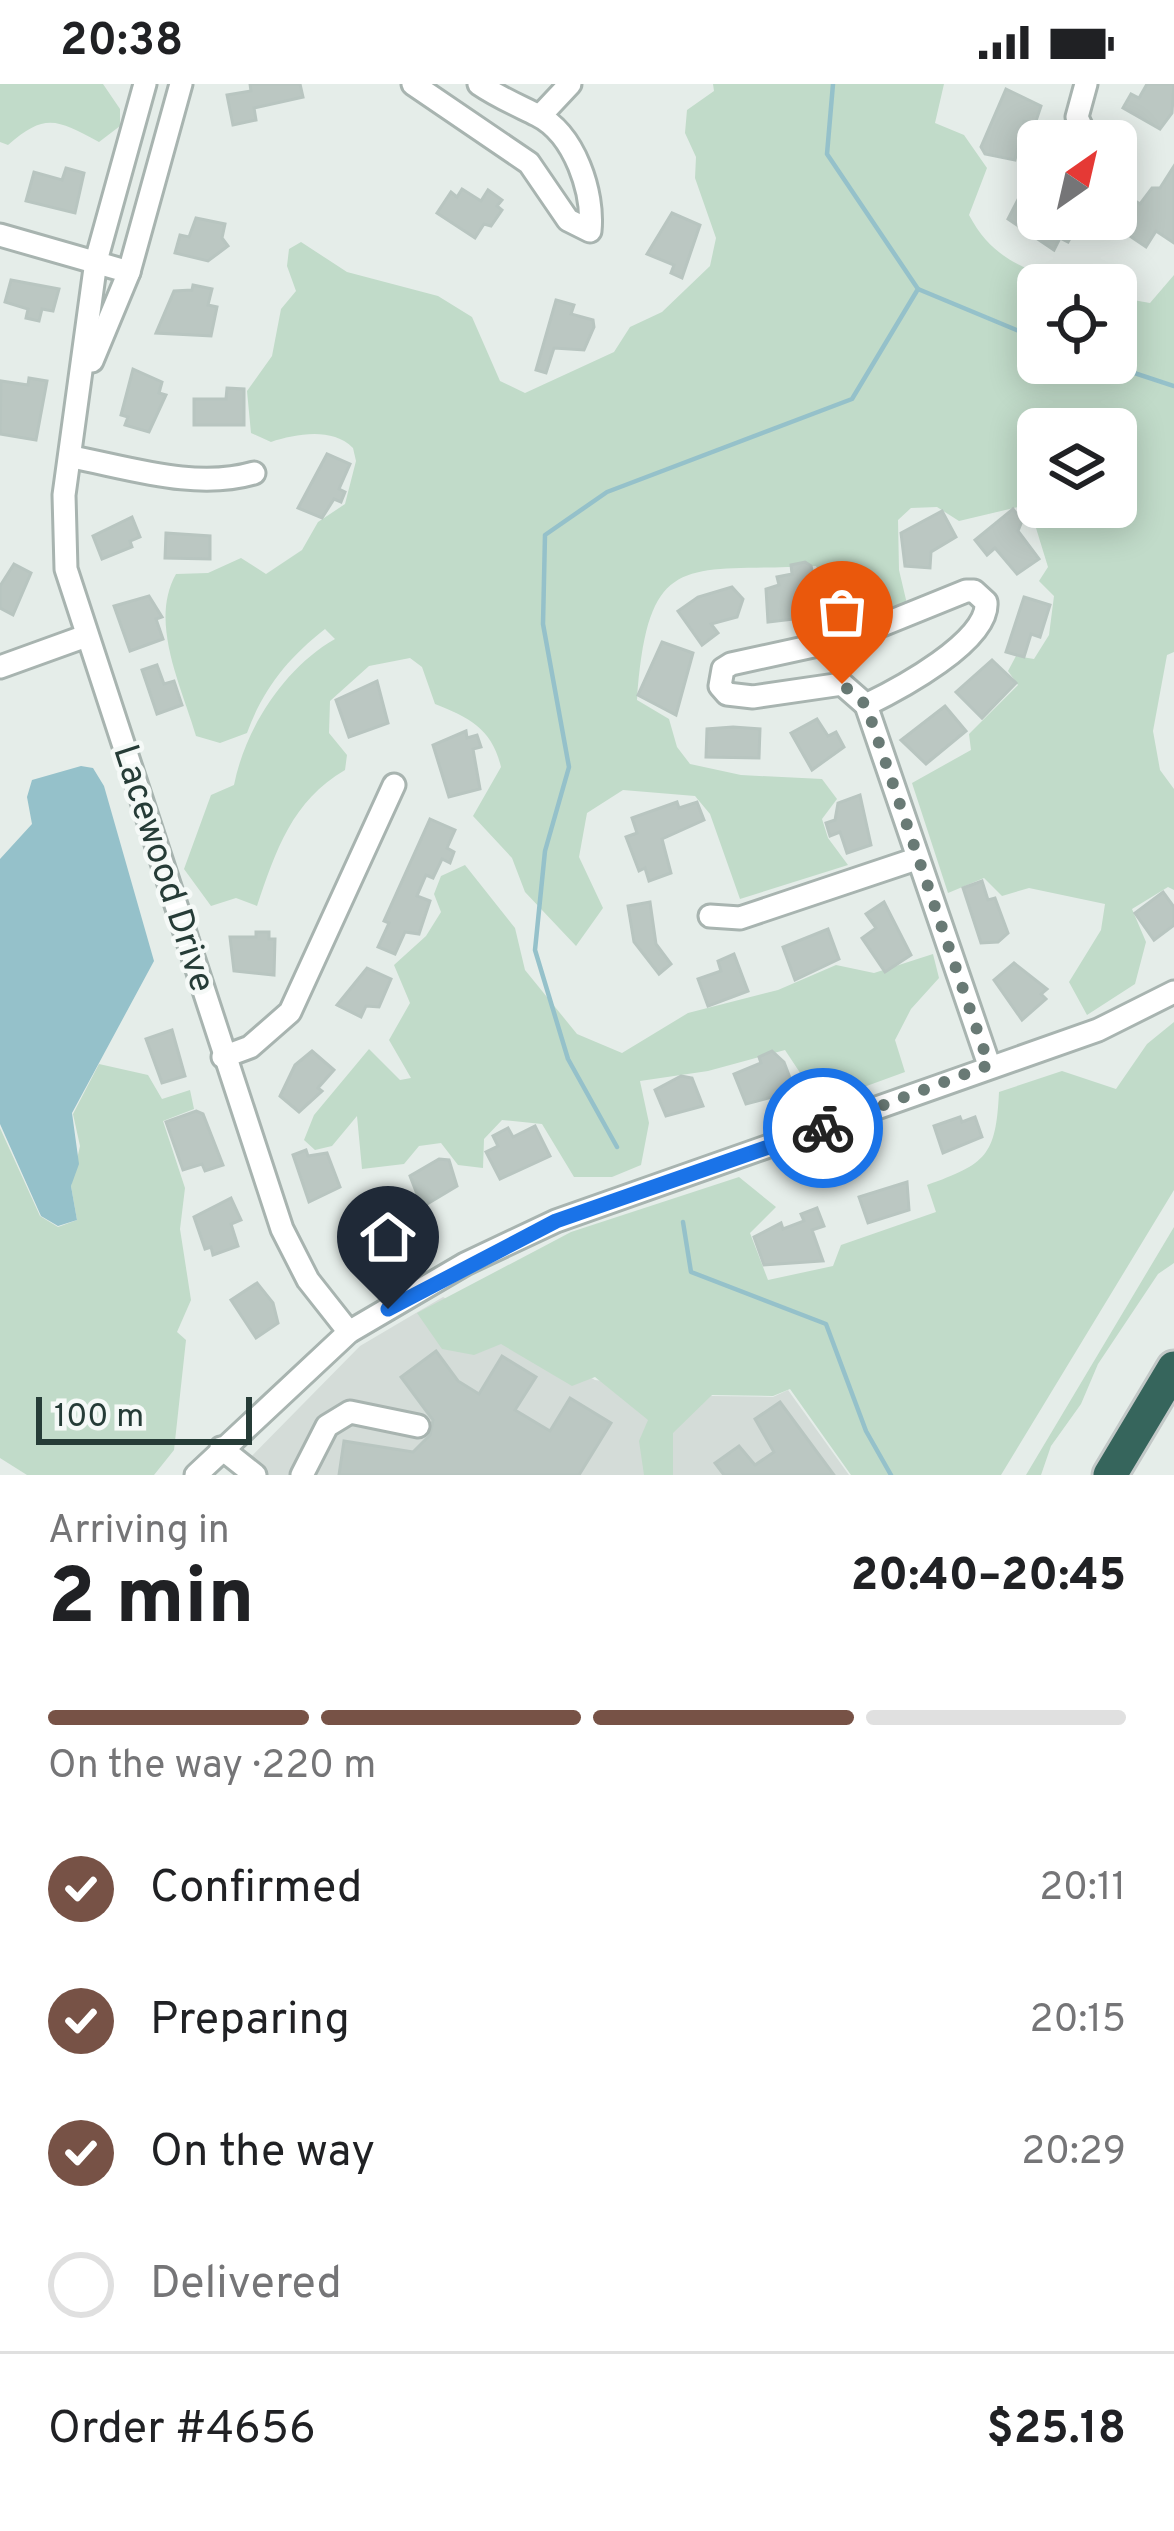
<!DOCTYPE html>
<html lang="en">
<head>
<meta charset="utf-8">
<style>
  body { margin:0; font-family:Overpass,sans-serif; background:#f2f2f2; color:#202124; height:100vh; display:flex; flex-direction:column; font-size:45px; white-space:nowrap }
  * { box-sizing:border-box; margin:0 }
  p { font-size:39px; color:#757577 }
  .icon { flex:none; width:66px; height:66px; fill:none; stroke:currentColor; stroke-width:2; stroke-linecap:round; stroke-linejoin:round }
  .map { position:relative; height:1391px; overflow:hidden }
  .panel { display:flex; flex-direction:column; background:#fff; flex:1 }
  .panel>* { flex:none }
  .needle { width:78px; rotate:34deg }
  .controls { position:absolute; left:1017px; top:36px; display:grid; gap:24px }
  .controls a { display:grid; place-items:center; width:120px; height:120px; border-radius:18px; background:#fff; box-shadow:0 6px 30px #0003; font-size:60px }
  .scale { position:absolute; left:36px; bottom:30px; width:216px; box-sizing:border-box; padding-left:12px; border:6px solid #263c37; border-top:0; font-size:33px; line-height:42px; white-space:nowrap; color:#263c37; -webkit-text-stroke:9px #f5f9f7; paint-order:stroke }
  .pin { position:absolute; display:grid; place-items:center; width:102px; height:102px; color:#fff; margin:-123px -51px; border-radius:50% 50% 50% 0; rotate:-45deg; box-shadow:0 0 12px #0007 }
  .pin .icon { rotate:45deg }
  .courier { position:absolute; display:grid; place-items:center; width:120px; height:120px; margin:-60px; border:9px solid #1a73e8; border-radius:50%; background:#fff; color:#222; box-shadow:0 3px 15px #0007 }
  .head em { font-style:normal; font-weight:800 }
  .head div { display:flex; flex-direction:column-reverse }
  .head { display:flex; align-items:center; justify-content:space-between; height:204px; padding:0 48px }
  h1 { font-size:78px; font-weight:800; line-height:90px }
  .bar { display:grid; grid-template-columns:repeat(4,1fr); gap:18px 12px; align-content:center; height:144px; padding:0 48px }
  .bar i { height:15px; border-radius:9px; background:#e0e0e0 }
  .bar .current { background:#775246 }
  .bar p { grid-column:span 4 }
  .line { display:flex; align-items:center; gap:30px; padding:0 48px; border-top:3px solid #e0e0e0 }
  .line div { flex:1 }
  ol { padding:0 48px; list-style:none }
  li { display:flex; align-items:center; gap:36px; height:132px }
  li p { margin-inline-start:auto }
  li .icon { padding:12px; border-radius:50%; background:#775246; color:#fff; stroke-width:4 }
  li:last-child { color:#757577 }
  li i { width:66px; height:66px; border:6px solid #e0e0e0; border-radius:50% }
  .status { display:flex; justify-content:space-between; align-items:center; height:84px; padding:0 60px; background:#fff; direction:ltr }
  .status svg { height:33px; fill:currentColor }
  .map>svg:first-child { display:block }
  .built { fill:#d4dcd8 }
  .green { fill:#c1dbc9; fill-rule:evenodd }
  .water { fill:#95c1ca }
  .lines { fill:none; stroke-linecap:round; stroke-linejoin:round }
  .stream { stroke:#95c1ca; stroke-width:4.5 }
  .building { fill:#bbc7c2; stroke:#b8c5c0; stroke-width:3 }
  .minor-casing { stroke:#a8b4b0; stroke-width:27 }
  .highway-casing { stroke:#c2c8c7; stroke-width:39 }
  .minor { stroke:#fff; stroke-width:21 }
  .highway { stroke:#36655c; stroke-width:33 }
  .done { stroke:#697a75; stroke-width:12; stroke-dasharray:0 21.6 }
  .route { stroke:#1a73e8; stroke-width:15 }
  .labels { text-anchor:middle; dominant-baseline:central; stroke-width:9; stroke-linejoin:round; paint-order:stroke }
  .street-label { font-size:36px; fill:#263c37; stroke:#f5f9f7 }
</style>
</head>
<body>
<div class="status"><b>20:38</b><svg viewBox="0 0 49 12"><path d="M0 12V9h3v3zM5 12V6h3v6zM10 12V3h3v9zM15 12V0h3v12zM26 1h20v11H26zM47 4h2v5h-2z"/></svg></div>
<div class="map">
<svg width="1174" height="1391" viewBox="0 0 1174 1391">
  <rect width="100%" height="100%" fill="#e5ede9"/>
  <!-- built -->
  <path class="built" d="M443,1213L595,1296L713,1312L773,1313L788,1306L849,1391H233L360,1262Z"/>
  <!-- green -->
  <g class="green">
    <path d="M0,0H103L120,25V42L99,58C57,36 46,28 8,61L0,58Z"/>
    <path d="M713,0H944L935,39L964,51L987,84L969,131C994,178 1028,186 1076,201H1038V279H1116V213L1150,219L1174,191V568L1167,571L1153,647L1160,686L1174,705V806L1168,803L1132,825L1146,858L1135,900L1087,931L1069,898L1101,846L1105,820L1029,804L1002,812L984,794L948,809L912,699L971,666L969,650L1018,601L1008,587L1016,572L1034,575L1049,551L1054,512L1039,497L1048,483L1036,444L1018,423L959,437L937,423L911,424L898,436L899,486L907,520L841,538L816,482C686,489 648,462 637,616L669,635L677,663L690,680L741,691L822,695L837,715L822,735L828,754L848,781L740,815L710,730L695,712L623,706L587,729L579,773L603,824L576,862L525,808L512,774L473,732L501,683C492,645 470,634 435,620L422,583L410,574L369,582L330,617L329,649L347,671L345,686C292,717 276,766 257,822L236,814L211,822L184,785L211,711L234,701C245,645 284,584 335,555L325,545C288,574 263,605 247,649L220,659L196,652C181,601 149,538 176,490L208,489L241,474L266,490L302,466L318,438L345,420L356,377L353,364C332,343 296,350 271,358L251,349L247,307L272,272L281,225L296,207L287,182L289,165L301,158L347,188L438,212L472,233L500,297L525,309L614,268L630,243L662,228L710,182L716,154L695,94L696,73L685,49L687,26L714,7ZM1038,345H1116V423H1038Z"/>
    <path d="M465,781L515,844L525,886L577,950L622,969L688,929L778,906L836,881L874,889L933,870L939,894L911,925L895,956L905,988L820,1019L785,966L708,987L640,997L649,1039L641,1081L612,1093H574L542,1040L502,1036L484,1055L483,1084L458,1081L441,1059L419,1062L404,1080L362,1085L357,1032L332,1062L315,1066L304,1056L314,1031L369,965L400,996L411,994L389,956L410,919L394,881L426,852L441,828L434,810L441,792Z"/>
    <path d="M1174,938V1106L1001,1391H851L790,1305L773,1312L712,1311L673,1349V1391H644L639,1357L648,1336L595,1293L572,1302L501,1260L474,1271L442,1265L417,1229L571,1148L739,1093L776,1123L750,1149L768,1196L833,1182L841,1161L936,1128L927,1101C986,1080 996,1072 999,1008L1062,987L1116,1005L1147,960Z"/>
    <path d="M99,980L148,991L162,1015L190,1006L194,1025L163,1037L185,1104L180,1145L191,1216L177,1248L186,1256L174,1366L154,1391H27L0,1374V1044L40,1132L58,1143L77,1136L71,1102L80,1062L73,1030Z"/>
    <path d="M1174,1143V1179L1158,1190L1098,1280L1081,1320L1051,1362L1041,1391H1026Z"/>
  </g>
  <!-- water -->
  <path class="water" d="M81,682L93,684L104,702L154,877L72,1029L79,1080L71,1102L77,1136L58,1142L41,1132L0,1040V775L32,740L27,713L32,696Z"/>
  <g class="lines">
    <!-- stream -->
    <g class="stream">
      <path d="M918,205L1038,255"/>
      <path d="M1104,279L1174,302"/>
      <path d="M617,1063L568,975L535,866L545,767L569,683L543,540L545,451L607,408L852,315L918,205L827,70L833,0"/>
      <path d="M683,1138L691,1188L826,1240L866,1347L891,1391"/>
    </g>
  </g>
  <!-- building -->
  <g class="building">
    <path d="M250,0H300L303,13L254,24L256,36L233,41L227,11L251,7Z"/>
    <path d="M1147,0H1174L1172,29L1160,45L1123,24L1131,10L1139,14Z"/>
    <path d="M1006,5L1041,22L1035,40L1024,37L1015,76L985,70L981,63Z"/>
    <path d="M1174,82V159L1156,147L1146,163L1124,148L1130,139L1116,130V113L1120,107L1140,120L1152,104H1160Z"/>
    <path d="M66,84L84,89L75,129L26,117L34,88L62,96Z"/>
    <path d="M1024,104L1038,112V135H1081L1068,158L1060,154L1054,166L1008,135Z"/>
    <path d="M462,105L481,117L488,106L502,116L497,122L502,126L491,142L484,140L475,154L437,129L451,108L457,113Z"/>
    <path d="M672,129L700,141L682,194L671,189L674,181L647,170Z"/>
    <path d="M196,134L225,140L222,154L228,162L208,177L175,169L180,151L189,153Z"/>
    <path d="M11,196L59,205L53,227L42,225L39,237L26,234L28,225L5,218Z"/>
    <path d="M193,201L212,205L208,221L217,223L211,252L156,249L174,207L192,206Z"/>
    <path d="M556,216L574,221L571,230L593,236L594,243L584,266L554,264L546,289L536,286Z"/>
    <path d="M133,285L162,298L159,309L166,311L149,348L125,341L128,333L121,331Z"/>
    <path d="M29,294L47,297L36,356L0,350L1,297L28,301Z"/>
    <path d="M227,304L244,305V341H194V315H226Z"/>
    <path d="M327,370L350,380L339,405L345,408L341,418L334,415L322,434L298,424Z"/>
    <path d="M1013,425L1022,437L1018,447L1039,475L1017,490L995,464L987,471L975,456Z"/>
    <path d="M942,427L956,453L931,468L930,484L905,482L901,449Z"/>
    <path d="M132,433L140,453L130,457L132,463L102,475L93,452Z"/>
    <path d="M166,449L210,452V475L165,474Z"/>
    <path d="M805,478L811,482L820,521L793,530L794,535L768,538L766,505L779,501L777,493L792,490L791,481Z"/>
    <path d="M14,480L31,489L13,531L0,524V502Z"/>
    <path d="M732,503L743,515L737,533L711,540L718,549L702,561L678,527L698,513Z"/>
    <path d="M149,512L162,533L156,535L163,555L130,567L114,522Z"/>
    <path d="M1024,513L1050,521L1040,553L1031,550L1024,573L1006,568Z"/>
    <path d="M662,558L693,569L676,631L638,611Z"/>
    <path d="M992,576L1016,599L982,634L956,608Z"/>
    <path d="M157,581L164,600L174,597L182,621L157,630L142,586Z"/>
    <path d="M377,597L388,639L349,653L336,616Z"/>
    <path d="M945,622L966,647L926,680L901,656Z"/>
    <path d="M817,635L828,652L836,648L844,663L812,686L791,649Z"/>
    <path d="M733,643L760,645L759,674L706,673L707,645Z"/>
    <path d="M466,647L467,654L477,651L481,663L473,665L480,705L449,713L433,661Z"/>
    <path d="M860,711L871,761L847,769L840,748L830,752L826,739L835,736L838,719Z"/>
    <path d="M677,718L679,724L697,718L704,736L662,755L671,789L649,797L645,784L639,787L626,753L637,749L632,734Z"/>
    <path d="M430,735L455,746L447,764L454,768L450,779L442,775L433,794L426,791L417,812L430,817L419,850L405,848L395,870L378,863L389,839L384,837Z"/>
    <path d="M982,797L988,816L995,814L1008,849L998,858L981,859L963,804Z"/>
    <path d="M1163,808L1174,823V841L1154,856L1135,829Z"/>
    <path d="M650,818L656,860L671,880L659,890L634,858L628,822Z"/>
    <path d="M884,818L911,871L885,888L862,854L876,844L866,830Z"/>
    <path d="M828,845L839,875L795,896L783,863Z"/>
    <path d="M256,848H269V855H275L274,891L234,887L230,853H256Z"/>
    <path d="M734,870L748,907L708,922L698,895L721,887L718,877Z"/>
    <path d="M1014,879L1047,905L1041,910L1046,915L1022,936L994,896Z"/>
    <path d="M367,884L391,895L379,923L366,922L361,933L337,921Z"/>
    <path d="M172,946L185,992L162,999L146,955Z"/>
    <path d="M312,967L334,986L318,1004L322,1007L299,1028L280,1012L295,981Z"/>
    <path d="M772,967L784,978L795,1007L746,1020L734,990L761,979L759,973Z"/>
    <path d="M681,992L692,994L703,1022L666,1032L655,1006Z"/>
    <path d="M196,1027L203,1030L223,1081L205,1087L202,1080L183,1086L166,1038Z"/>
    <path d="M960,1033L962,1038L975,1033L982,1053L943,1069L934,1042Z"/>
    <path d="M535,1042L550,1072L500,1095L486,1068L498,1062L493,1052L508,1044L513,1053Z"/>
    <path d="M306,1066L308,1072L327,1069L340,1103L309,1118L293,1071Z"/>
    <path d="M439,1075L449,1076L457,1102L422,1123L410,1092Z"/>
    <path d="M907,1098L909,1126L868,1139L859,1113Z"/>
    <path d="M231,1114L241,1136L231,1140L238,1162L213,1171L211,1163L205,1165L194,1133Z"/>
    <path d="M817,1124L824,1142L812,1146L823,1177L764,1181L754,1153L781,1139L783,1145L804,1137L801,1130Z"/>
    <path d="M382,1136L385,1158L360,1165L361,1172L343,1174L340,1154L349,1153L346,1137Z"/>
    <path d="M257,1199L273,1219L278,1239L256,1254L231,1216Z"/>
    <path d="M436,1267L458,1297L479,1310L502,1272L536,1293L515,1326L550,1347L570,1314L611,1339L579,1391H339L344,1357L413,1368L430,1351L433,1336L401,1293Z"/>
    <path d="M780,1318L834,1391H724L715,1379L739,1362L755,1381L774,1368L755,1335Z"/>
  </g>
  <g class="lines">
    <defs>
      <g id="minor">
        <path d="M145,0L96,177L64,411L66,485L282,1145L308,1196L349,1248"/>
        <path d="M413,0L529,79L568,136L590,147C594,109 575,50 537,31C517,21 498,13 479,0"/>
        <path d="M1086,0L1077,33L1088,57"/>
        <path d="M540,32L570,0"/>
        <path d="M0,151L129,188"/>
        <path d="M92,277L129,188L181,0"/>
        <path d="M72,373C130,384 196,406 254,389"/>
        <path d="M966,507H974L986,518C990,557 897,606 866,621L842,600L753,613L727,610L720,602L723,585L731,580L850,554Z"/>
        <path d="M0,583L86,552"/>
        <path d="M866,621L989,981"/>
        <path d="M710,832L740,834L916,775"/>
        <path d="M223,973L250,963L290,928L394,701"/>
        <path d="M221,1364L255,1391"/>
        <path d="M196,1391L349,1248L465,1180L556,1137L1098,946L1174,908"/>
        <path d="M302,1391L327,1342L350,1328L418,1342"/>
      </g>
      <path id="highway" d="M1110,1391L1174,1284"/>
    </defs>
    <!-- minor casing -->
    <use href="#minor" class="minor-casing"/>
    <!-- highway casing -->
    <use href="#highway" class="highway-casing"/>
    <!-- minor -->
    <use href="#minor" class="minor"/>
    <!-- highway -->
    <use href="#highway" class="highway"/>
  </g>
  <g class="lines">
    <!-- done -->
    <path class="done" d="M823,1044L989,981L866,621L842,600"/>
    <!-- route -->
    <path class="route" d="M388,1225L556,1137L823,1044"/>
  </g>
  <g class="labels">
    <!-- street labels -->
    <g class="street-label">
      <text transform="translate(162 785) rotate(72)">Lacewood Drive</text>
    </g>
  </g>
</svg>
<div class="controls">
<a><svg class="needle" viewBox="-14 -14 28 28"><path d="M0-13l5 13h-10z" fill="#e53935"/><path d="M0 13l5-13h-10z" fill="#757577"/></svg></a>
<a><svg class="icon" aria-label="locate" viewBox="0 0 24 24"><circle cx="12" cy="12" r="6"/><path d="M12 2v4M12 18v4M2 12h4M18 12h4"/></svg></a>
<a><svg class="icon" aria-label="layers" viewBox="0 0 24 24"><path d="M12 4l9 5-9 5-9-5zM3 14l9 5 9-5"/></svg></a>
</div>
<div class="scale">100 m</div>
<div class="pin" style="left:842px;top:600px;background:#ea580c"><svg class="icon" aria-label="bag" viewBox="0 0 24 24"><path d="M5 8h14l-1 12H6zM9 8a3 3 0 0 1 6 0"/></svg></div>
<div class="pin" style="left:388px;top:1225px;background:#1f2937"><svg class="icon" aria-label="home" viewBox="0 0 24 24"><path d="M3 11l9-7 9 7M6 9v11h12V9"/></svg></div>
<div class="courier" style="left:823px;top:1044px"><svg class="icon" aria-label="bike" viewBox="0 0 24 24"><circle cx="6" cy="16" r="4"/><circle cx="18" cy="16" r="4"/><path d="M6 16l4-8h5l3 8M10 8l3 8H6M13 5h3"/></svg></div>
</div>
<section class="panel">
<div class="head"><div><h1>2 min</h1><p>Arriving in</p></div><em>20:40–20:45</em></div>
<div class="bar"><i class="current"></i><i class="current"></i><i class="current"></i><i></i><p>On the way · 220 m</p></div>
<ol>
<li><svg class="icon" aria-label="check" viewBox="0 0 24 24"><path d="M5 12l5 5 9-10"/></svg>Confirmed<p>20:11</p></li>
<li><svg class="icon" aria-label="check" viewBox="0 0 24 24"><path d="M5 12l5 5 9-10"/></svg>Preparing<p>20:15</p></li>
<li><svg class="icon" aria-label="check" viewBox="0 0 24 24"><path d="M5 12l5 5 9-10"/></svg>On the way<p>20:29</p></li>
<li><i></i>Delivered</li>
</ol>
<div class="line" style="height:156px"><div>Order #4656</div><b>$25.18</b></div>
</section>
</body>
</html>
